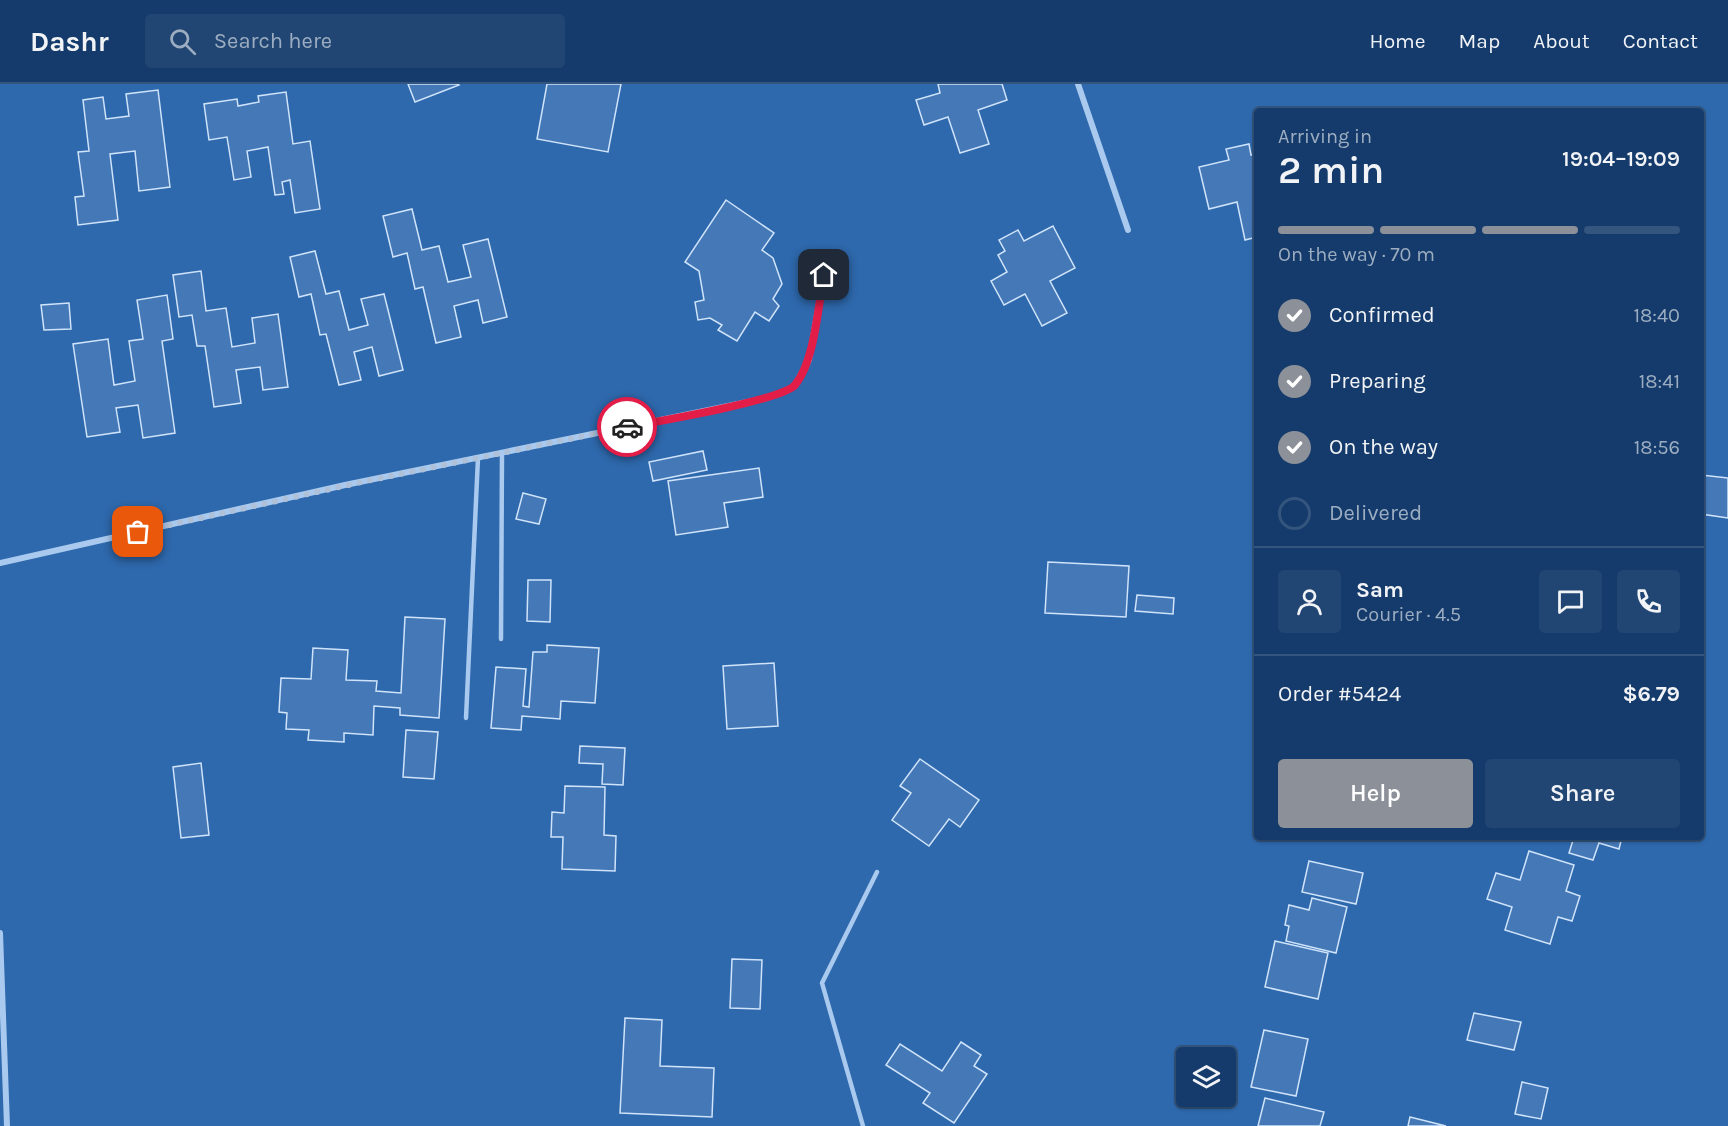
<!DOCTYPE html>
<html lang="en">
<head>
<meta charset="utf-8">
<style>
  body { margin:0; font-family:Karla,sans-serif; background:#214673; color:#f1f3f6; height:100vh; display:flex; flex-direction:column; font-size:22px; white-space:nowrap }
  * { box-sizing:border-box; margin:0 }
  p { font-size:20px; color:#9dadc1 }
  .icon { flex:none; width:33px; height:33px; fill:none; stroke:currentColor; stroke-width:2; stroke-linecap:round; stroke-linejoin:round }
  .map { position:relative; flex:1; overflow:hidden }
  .side { position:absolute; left:1254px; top:24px; width:450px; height:732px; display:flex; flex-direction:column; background:#143b6b; border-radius:6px; box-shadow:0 2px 4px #0004,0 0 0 2px #33557e }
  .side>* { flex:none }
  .controls { position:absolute; left:1176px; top:963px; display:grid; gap:12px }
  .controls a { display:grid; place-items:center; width:60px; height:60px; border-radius:6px; background:#143b6b; box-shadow:0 2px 4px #0004,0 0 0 2px #33557e; font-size:30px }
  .pin { position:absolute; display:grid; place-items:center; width:51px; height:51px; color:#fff; margin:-26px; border-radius:12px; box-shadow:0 3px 9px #0006 }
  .courier { position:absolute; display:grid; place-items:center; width:60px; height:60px; margin:-30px; border:4px solid #e11d48; border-radius:50%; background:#fff; color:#222; box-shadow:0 2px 8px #0007 }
  .headline em { font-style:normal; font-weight:600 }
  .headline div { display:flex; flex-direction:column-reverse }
  .headline { display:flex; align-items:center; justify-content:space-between; height:102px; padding:0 24px }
  h1 { font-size:39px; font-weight:600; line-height:45px }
  .bar { display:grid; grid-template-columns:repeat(4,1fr); gap:9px 6px; align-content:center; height:72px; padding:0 24px }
  .bar i { height:8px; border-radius:4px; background:#33557e }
  .bar .active { background:#8c9099 }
  .bar p { grid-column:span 4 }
  .line { display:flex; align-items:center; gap:15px; padding:0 24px; border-top:2px solid #33557e }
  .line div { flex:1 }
  .round { display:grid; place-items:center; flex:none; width:63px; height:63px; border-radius:6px; background:#214673 }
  ol { padding:0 24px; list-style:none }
  li { display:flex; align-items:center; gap:18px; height:66px }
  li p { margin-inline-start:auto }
  li .icon { padding:6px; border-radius:50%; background:#8c9099; color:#fff; stroke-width:4 }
  li:last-child { color:#9dadc1 }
  li i { width:33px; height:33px; border:3px solid #33557e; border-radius:50% }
  .action { display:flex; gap:12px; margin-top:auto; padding:12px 24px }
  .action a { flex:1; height:69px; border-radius:6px; background:#8c9099; color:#fff; font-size:24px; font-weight:600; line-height:69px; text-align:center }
  .action a+a { background:#214673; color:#f1f3f6 }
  header { display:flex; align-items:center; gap:36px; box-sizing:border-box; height:84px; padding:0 30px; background:#143b6b; border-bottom:2px solid #33557e }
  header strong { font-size:28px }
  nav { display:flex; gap:33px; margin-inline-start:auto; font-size:21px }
  .search { width:420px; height:54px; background:#214673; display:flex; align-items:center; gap:15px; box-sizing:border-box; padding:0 21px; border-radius:6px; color:#9dadc1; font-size:22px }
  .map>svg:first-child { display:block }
  .green { fill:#2e69ad; fill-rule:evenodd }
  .building { fill:#4478b7; stroke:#cfe3fa; stroke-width:1.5 }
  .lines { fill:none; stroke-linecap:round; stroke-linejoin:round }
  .service { stroke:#a9c9ee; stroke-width:4.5 }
  .minor { stroke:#a9c9ee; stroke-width:6 }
  .done { stroke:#afc1d8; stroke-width:6; stroke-dasharray:0 10.8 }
  .route { stroke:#e11d48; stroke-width:8 }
</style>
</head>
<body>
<header>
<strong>Dashr</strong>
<div class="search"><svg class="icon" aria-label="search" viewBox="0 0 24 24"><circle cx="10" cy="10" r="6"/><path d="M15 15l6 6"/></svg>Search here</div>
<nav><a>Home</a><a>Map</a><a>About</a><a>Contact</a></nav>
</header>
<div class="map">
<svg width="1728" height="1042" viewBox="0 0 1728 1042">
  <rect width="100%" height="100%" fill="#1b4f8f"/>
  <!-- green -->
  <path class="green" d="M0,0H1728V1042H0ZM1257,27H1701V753H1257ZM1186,974H1226V1012H1186Z"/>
  <!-- building -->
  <g class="building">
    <path d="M408,0H458L459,1L415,18Z"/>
    <path d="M547,0H621L608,68L537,55Z"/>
    <path d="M938,0H1002L1007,16L978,26L989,60L960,69L948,33L924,41L916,16L940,9Z"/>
    <path d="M158,6L170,103L139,107L135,67L110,70L118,136L78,141L75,113L84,112L78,68L89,67L83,16L103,13L106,35L129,32L126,10Z"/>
    <path d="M286,8L293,60L310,57L320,125L295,129L290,96L282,98L284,110L275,111L268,63L247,67L251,93L234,96L227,53L209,56L204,20L237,15L238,22L259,18L258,12Z"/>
    <path d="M1249,60L1251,71L1257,69V153L1245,156L1237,118L1209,125L1199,83L1229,76L1226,65Z"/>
    <path d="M726,116L774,149L762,166L773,174L782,200L773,215L779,222L769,237L755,228L737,257L718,246L722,241L710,234L698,236L695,218L704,216L699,187L685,178Z"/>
    <path d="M412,125L422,166L439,162L448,198L471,193L463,161L488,155L507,233L483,239L478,216L454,222L461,253L436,259L423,203L415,205L407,169L393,173L383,132Z"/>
    <path d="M1053,142L1075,184L1050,197L1067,229L1042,242L1025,210L1004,221L991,197L1007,188L998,171L1005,167L999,156L1018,146L1024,157Z"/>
    <path d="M315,167L326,210L339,207L349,246L368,241L361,215L384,210L403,286L379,292L372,263L354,268L361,296L339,301L326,250L320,251L311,210L299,213L290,173Z"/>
    <path d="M201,187L206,227L226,224L232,263L255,259L252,234L278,230L288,303L263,306L260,283L236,286L241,319L214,323L205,262H197L192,231L179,233L173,191Z"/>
    <path d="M167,211L173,255L162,257L175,349L143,354L138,321L116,324L120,348L87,353L73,260L108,255L114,301L135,297L129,257L143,255L137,216Z"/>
    <path d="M69,219L71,245L44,246L41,221Z"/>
    <path d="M703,367L707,386L653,397L649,378Z"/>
    <path d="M759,384L763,413L724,419L728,443L676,451L668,397Z"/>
    <path d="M1701,391L1728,394V434L1701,430Z"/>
    <path d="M523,409L546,415L539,440L516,435Z"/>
    <path d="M1701,446L1705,465H1701Z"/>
    <path d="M1048,478L1129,482L1126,533L1045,529Z"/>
    <path d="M528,496H551L550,538L527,537Z"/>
    <path d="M1137,511L1174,514L1173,530L1135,527Z"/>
    <path d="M405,533L445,535L439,634L400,631V624L374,622L373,651L344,649V658L308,656L309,646L286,645L287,629L279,628L281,594L311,595L313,564L348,566L346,596L377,597L376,607L401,609Z"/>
    <path d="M547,561L599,564L595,619L561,617L560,635L522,632L521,646L491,644L496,583L526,585L523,622L529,623L533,568H547Z"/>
    <path d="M774,579L778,642L727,645L723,582Z"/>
    <path d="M406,646L438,648L434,695L403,693Z"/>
    <path d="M580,662L625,664L623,701L602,700L603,680L579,679Z"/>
    <path d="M920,675L979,716L960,743L949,735L929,762L892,736L911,709L900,702Z"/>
    <path d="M201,679L209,751L181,754L173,683Z"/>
    <path d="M565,702L605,703L604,751L616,752L615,787L562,785L563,753H551L552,728L564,729Z"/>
    <path d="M1574,753H1622L1619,765L1599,759L1593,776L1569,769Z"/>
    <path d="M1529,767L1574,781L1566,807L1580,812L1572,837L1558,833L1550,860L1505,846L1512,823L1487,815L1496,789L1520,796Z"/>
    <path d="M1309,777L1363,789L1356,820L1302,808Z"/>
    <path d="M1312,814L1347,823L1336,869L1286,857L1289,842L1285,841L1289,821L1309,826Z"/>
    <path d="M1275,857L1328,869L1318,915L1265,903Z"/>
    <path d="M732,875L762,876L760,925L730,924Z"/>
    <path d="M1474,929L1521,938L1514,966L1467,956Z"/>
    <path d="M625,934L662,936L660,982L714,984L712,1033L620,1029Z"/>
    <path d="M1264,946L1308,955L1296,1012L1251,1003Z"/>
    <path d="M961,958L981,971L974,982L987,990L954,1039L923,1019L930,1009L886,981L900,960L942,987Z"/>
    <path d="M1522,998L1548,1004L1541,1035L1515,1030Z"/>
    <path d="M1265,1014L1324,1028L1320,1042H1258Z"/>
    <path d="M1410,1033L1446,1042H1408Z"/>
  </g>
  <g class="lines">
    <!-- service -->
    <g class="service">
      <path d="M501,555L502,369"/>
      <path d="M466,634L478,374"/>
      <path d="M863,1042L822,899L877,788"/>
    </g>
    <!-- minor -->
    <g class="minor">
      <path d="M1078,0L1128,146"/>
      <path d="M0,479L345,401L767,314L794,303L809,276L824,191"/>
      <path d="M0,849L7,1042"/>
    </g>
  </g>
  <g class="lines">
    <!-- done -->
    <path class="done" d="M138,448L362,398L627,343"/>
    <!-- route -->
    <path class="route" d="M627,343C654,338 783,316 795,301C815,277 818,221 824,191"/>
  </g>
</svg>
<div class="controls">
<a><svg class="icon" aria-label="layers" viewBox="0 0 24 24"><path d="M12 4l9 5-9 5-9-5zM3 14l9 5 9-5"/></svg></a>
</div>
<div class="pin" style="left:138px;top:448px;background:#ea580c"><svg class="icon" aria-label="bag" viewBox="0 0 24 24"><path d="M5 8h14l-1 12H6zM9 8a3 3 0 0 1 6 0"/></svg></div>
<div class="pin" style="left:824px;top:191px;background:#1f2937"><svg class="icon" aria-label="home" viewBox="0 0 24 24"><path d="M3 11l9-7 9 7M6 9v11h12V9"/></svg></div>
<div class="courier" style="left:627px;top:343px"><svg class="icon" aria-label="car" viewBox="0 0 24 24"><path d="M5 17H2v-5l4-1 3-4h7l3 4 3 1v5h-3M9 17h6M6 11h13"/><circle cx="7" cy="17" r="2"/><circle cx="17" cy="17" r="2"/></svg></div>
<section class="side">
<div class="headline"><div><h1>2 min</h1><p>Arriving in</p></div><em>19:04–19:09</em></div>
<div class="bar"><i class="active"></i><i class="active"></i><i class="active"></i><i></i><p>On the way · 70 m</p></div>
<ol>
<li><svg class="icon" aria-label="check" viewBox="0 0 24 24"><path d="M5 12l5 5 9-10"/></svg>Confirmed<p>18:40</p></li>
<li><svg class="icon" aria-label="check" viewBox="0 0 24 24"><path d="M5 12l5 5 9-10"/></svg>Preparing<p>18:41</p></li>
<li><svg class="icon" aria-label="check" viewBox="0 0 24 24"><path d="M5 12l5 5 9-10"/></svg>On the way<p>18:56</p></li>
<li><i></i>Delivered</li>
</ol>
<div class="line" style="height:108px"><a class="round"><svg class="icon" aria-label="person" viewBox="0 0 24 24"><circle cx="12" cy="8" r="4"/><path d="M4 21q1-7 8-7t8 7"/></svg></a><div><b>Sam</b><p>Courier · 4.5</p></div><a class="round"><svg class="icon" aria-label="chat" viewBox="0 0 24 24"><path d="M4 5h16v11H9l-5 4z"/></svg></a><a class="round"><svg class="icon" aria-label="phone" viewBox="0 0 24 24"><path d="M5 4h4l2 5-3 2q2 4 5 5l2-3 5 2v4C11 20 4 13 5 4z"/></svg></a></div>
<div class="line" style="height:78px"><div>Order #5424</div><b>$6.79</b></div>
<div class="action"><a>Help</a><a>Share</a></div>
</section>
</div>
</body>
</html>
